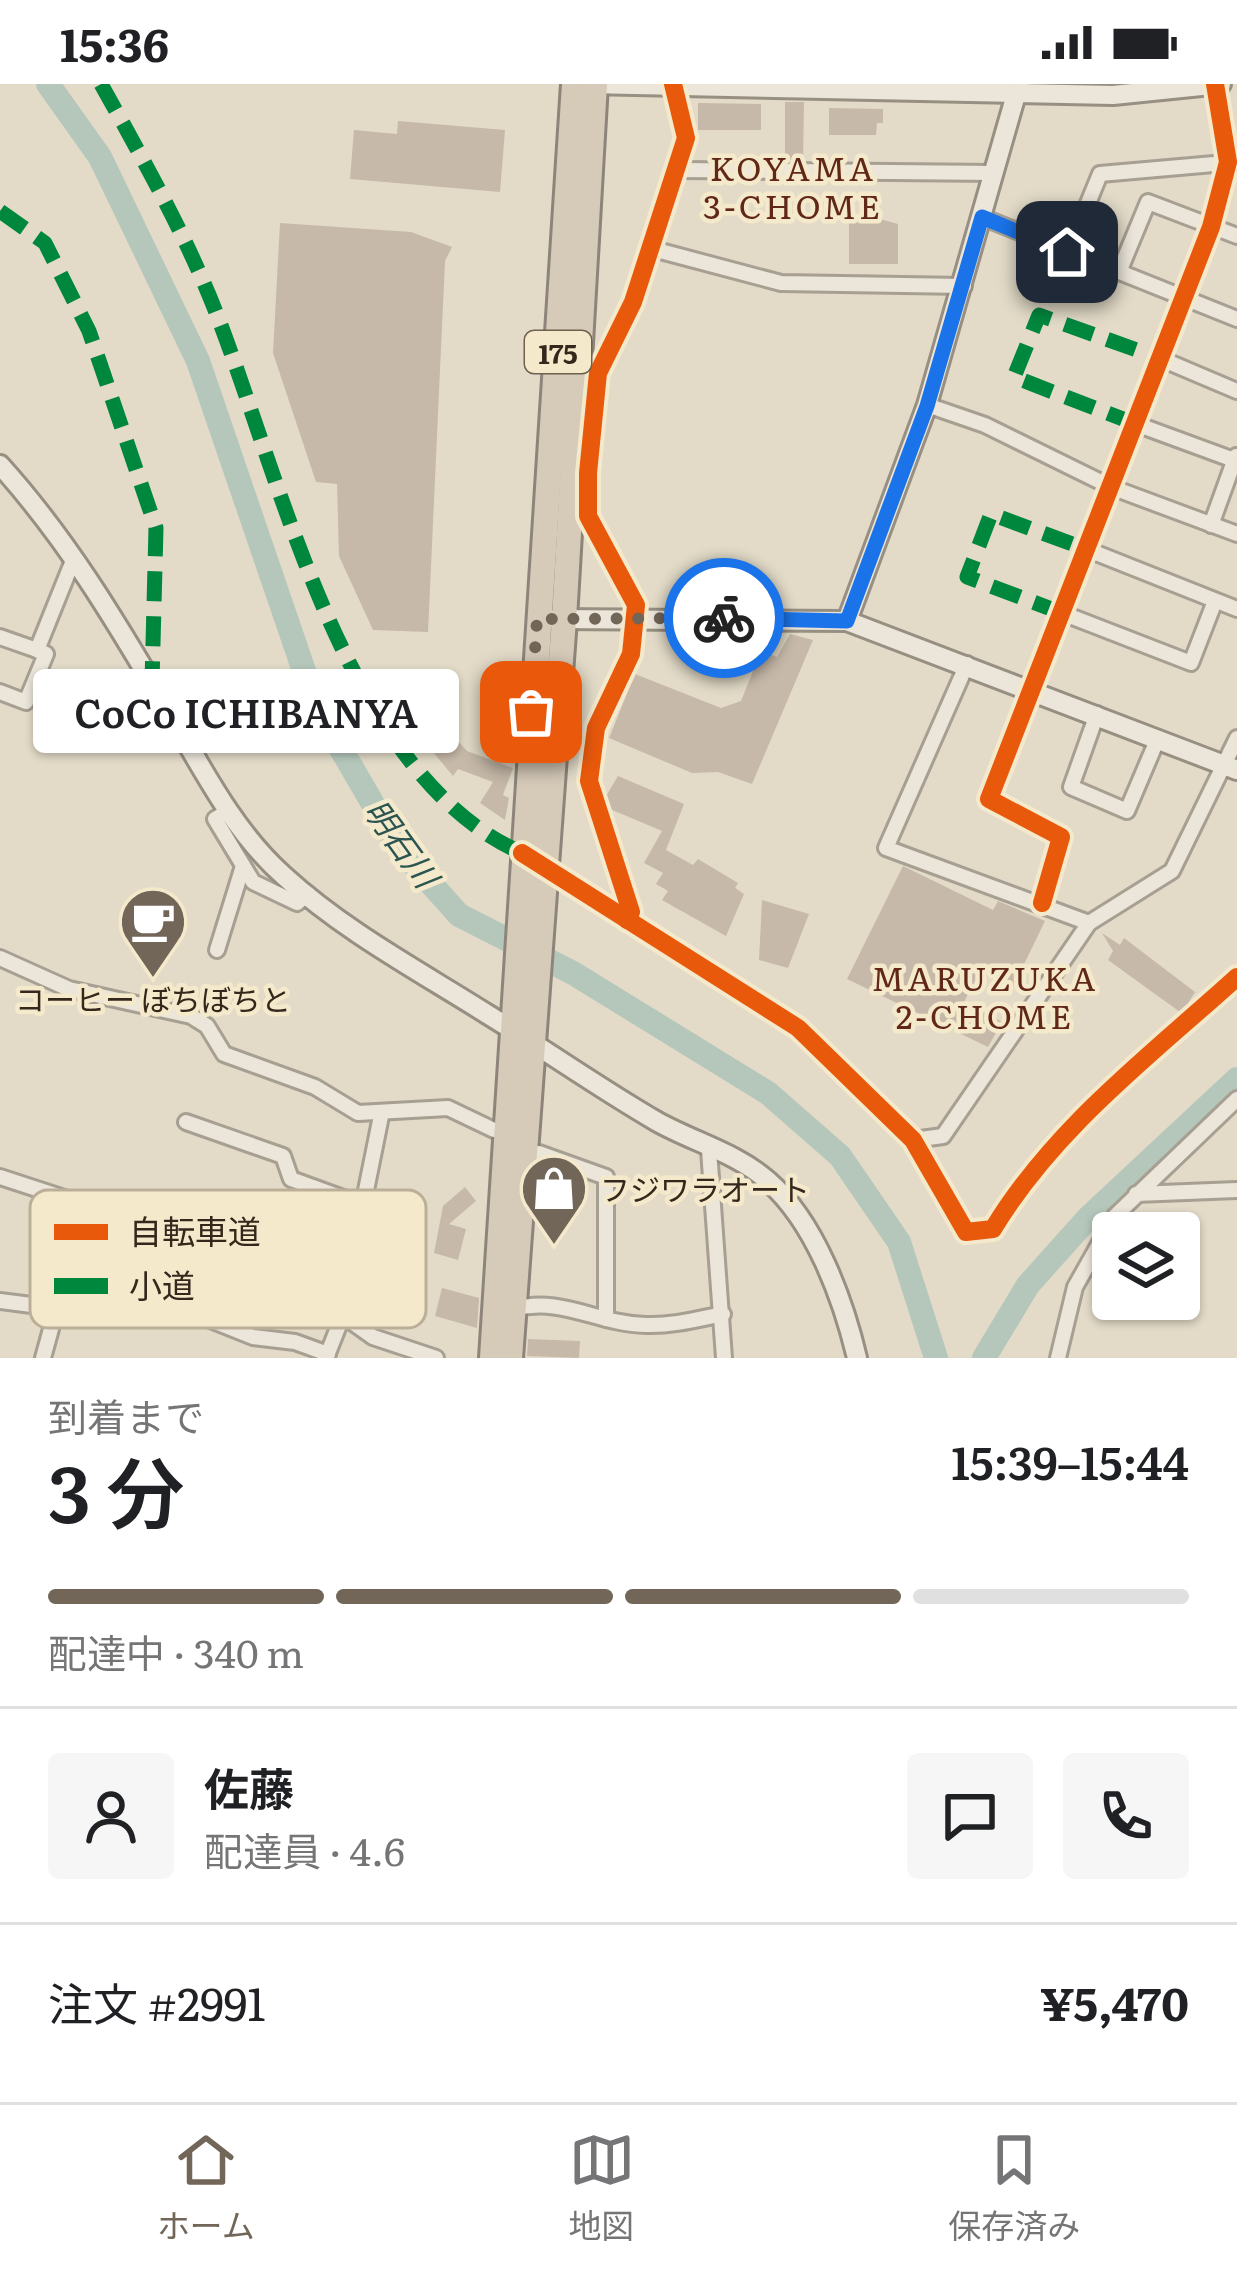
<!DOCTYPE html>
<html lang="ja">
<head>
<meta charset="utf-8">
<style>
  body { margin:0; font-family:Literata,"Noto Sans JP",serif; background:#f6f6f6; color:#202124; height:100vh; display:flex; flex-direction:column; font-size:45px; white-space:nowrap }
  * { box-sizing:border-box; margin:0 }
  p { font-size:39px; color:#757577 }
  .icon { flex:none; width:66px; height:66px; fill:none; stroke:currentColor; stroke-width:2; stroke-linecap:round; stroke-linejoin:round }
  .map { position:relative; height:1274px; overflow:hidden }
  .sheet { display:flex; flex-direction:column; background:#fff; flex:1 }
  .sheet>* { flex:none }
  .controls { position:absolute; left:1092px; top:1128px; display:grid; gap:24px }
  .controls a { display:grid; place-items:center; width:108px; height:108px; border-radius:12px; background:#fff; box-shadow:0 3px 9px #0004; font-size:60px }
  .pin { position:absolute; display:grid; place-items:center; width:102px; height:102px; color:#fff; margin:-51px; border-radius:24px; box-shadow:0 6px 18px #0006 }
  .courier { position:absolute; display:grid; place-items:center; width:120px; height:120px; margin:-60px; border:9px solid #1a73e8; border-radius:50%; background:#fff; color:#222; box-shadow:0 3px 15px #0007 }
  .bubble { position:absolute; height:84px; border-radius:12px; background:#fff; box-shadow:0 3px 9px #0004; font-size:39px; font-weight:600; line-height:84px; text-align:center }
  .summary em { font-style:normal; font-weight:600 }
  .summary div { display:flex; flex-direction:column-reverse }
  .summary { display:flex; align-items:center; justify-content:space-between; height:204px; padding:0 48px }
  h1 { font-size:78px; font-weight:600; line-height:90px }
  .bar { display:grid; grid-template-columns:repeat(4,1fr); gap:18px 12px; align-content:center; height:144px; padding:0 48px }
  .bar i { height:15px; border-radius:9px; background:#e0e0e0 }
  .bar .active { background:#716658 }
  .bar p { grid-column:span 4 }
  .line { display:flex; align-items:center; gap:30px; padding:0 48px; border-top:3px solid #e0e0e0 }
  .line div { flex:1 }
  .round { display:grid; place-items:center; flex:none; width:126px; height:126px; border-radius:12px; background:#f6f6f6 }
  .status { display:flex; justify-content:space-between; align-items:center; height:84px; padding:0 60px; background:#fff; direction:ltr }
  .status svg { height:33px; fill:currentColor }
  .menu { display:flex; justify-content:space-around; align-items:center; height:168px; border-top:3px solid #e0e0e0; background:#fff; font-size:33px; color:#757577 }
  .menu a { display:grid; justify-items:center; gap:6px }
  .menu .active { color:#716658 }
  .map>svg:first-child { display:block }
  .lines { fill:none; stroke-linecap:round; stroke-linejoin:round }
  .river { stroke:#b5c7bb; stroke-width:24 }
  .building { fill:#c6b9a9 }
  .street-casing { stroke:#a79f92; stroke-width:20 }
  .secondary-casing { stroke:#978f82; stroke-width:24 }
  .highway-casing { stroke:#8d8579; stroke-width:30 }
  .street { stroke:#ebe5da; stroke-width:14 }
  .secondary { stroke:#ebe5da; stroke-width:18 }
  .highway { stroke:#d6cab9; stroke-width:24 }
  .quiet { stroke:#00873e; stroke-width:15; stroke-dasharray:30 15; stroke-linecap:butt }
  .cycleway-casing { stroke:#f5e9cc; stroke-width:26 }
  .cycleway { stroke:#e8590c; stroke-width:18 }
  .done { stroke:#716658; stroke-width:12; stroke-dasharray:0 21.6 }
  .route { stroke:#1a73e8; stroke-width:15 }
  .labels { text-anchor:middle; dominant-baseline:central; stroke-width:9; stroke-linejoin:round; paint-order:stroke }
  .shield { fill:#f5e9cc; stroke:#6e6150; stroke-width:3 }
  .shield-label { font-size:27px; font-weight:bold; fill:#34271b }
  .poi-label { font-size:30px; fill:#34271b; stroke:#f5e9cc }
  .neighbourhood-label { font-size:33px; letter-spacing:3px; fill:#61281a; stroke:#f5e9cc }
  .water-label { font-size:33px; font-style:italic; fill:#2a5551; stroke:#f5e9cc }
  .key { fill:#f5e9cc; stroke:#bbaf97; stroke-width:3 }
  .key-label { font-size:33px; fill:#34271b }
</style>
</head>
<body>
<div class="status"><b>15:36</b><svg viewBox="0 0 49 12"><path d="M0 12V9h3v3zM5 12V6h3v6zM10 12V3h3v9zM15 12V0h3v12zM26 1h20v11H26zM47 4h2v5h-2z"/></svg></div>
<div class="map">
<svg width="1237" height="1274" viewBox="0 0 1237 1274">
  <rect width="100%" height="100%" fill="#e3dbc8"/>
  <g class="lines">
    <!-- river -->
    <g class="river">
      <path d="M48,0L100,73L198,277L316,622L398,763L459,831L573,889L768,1009L840,1072L899,1158L936,1274"/>
      <path d="M984,1274L1028,1201L1089,1133L1237,995"/>
    </g>
  </g>
  <!-- building -->
  <g class="building">
    <path d="M785,18H804L803,76H785Z"/>
    <path d="M698,19L761,20V46H698Z"/>
    <path d="M829,24L883,25V39H877L876,51H829Z"/>
    <path d="M398,37L505,46L500,108L350,95L354,46L397,50Z"/>
    <path d="M873,133L898,140V180H849V139Z"/>
    <path d="M280,139L411,148L452,163L445,177L428,548L373,546L339,472L337,400L316,398L273,269Z"/>
    <path d="M790,550L813,556L752,700L718,688L692,689L609,654L635,590L721,624L741,617L761,567L777,573Z"/>
    <path d="M491,597L518,610L517,624L490,615L486,607Z"/>
    <path d="M424,620L467,667L513,684L503,711L509,714L505,736L480,719L493,698L458,685L453,692L406,636Z"/>
    <path d="M618,692L684,720L666,766L693,781L698,775L738,799L735,804L744,810L726,852L662,816L668,807L656,800L663,789L644,779L662,747L610,725L606,712Z"/>
    <path d="M903,782L993,826L998,817L1045,837L1012,905L979,889L964,918L1002,938L988,963L847,895Z"/>
    <path d="M762,816L809,830L788,884L759,876Z"/>
    <path d="M1102,849L1120,861L1124,854L1195,908L1185,924L1180,928L1108,876L1113,867Z"/>
    <path d="M563,1090L564,1125H547V1091Z"/>
    <path d="M465,1103L476,1117L449,1140L466,1145L458,1176L434,1169L443,1122Z"/>
    <path d="M442,1204L479,1214L477,1244L435,1232Z"/>
    <path d="M528,1255L580,1257L579,1274L527,1272Z"/>
  </g>
  <g class="lines">
    <defs>
      <g id="street">
        <path d="M678,86L995,89"/>
        <path d="M982,133L1237,235"/>
        <path d="M649,164L781,199L964,202"/>
        <path d="M1068,168L1100,90L1237,78"/>
        <path d="M1119,188L1148,118L1237,152"/>
        <path d="M1159,274L1237,307"/>
        <path d="M927,321L985,341L1111,403L1237,450"/>
        <path d="M1136,340L1234,376"/>
        <path d="M1211,441L1236,372"/>
        <path d="M1086,465L1237,525"/>
        <path d="M1062,529L1191,579L1215,517"/>
        <path d="M0,553L37,566"/>
        <path d="M967,580L886,764L1089,839"/>
        <path d="M0,608L26,618L46,570L37,566L74,474"/>
        <path d="M1097,630L1071,703L1127,727L1158,654"/>
        <path d="M228,727L215,735L253,798L297,819L308,810"/>
        <path d="M543,782L798,944L913,1056L966,1148L993,1145C1055,1043 1150,972 1237,893"/>
        <path d="M1042,819L1061,753L989,715L1211,143L1228,78L1215,0"/>
        <path d="M627,836L631,828L589,697L596,644L631,570L636,521L588,432V389L598,289L633,218L686,54L673,0"/>
        <path d="M217,866L243,782"/>
        <path d="M0,874L69,905L191,932L207,942L224,970L315,1003L358,1029L448,1024L494,1046"/>
        <path d="M186,1038L283,1072L291,1095L365,1122"/>
        <path d="M913,1056L943,1052L1089,839L1172,787L1237,654"/>
        <path d="M709,1066L724,1274"/>
        <path d="M539,1069L606,1093V1235"/>
        <path d="M0,1093L275,1183L373,1253L436,1274"/>
        <path d="M1136,1110L1237,1106"/>
        <path d="M63,1177L253,1253L295,1258L328,1270"/>
        <path d="M326,1214L356,1156L381,1032"/>
        <path d="M0,1217L47,1223"/>
        <path d="M514,1225C562,1212 597,1240 646,1241C672,1242 698,1235 723,1230"/>
        <path d="M43,1274L51,1245L47,1223L86,1123"/>
        <path d="M326,1274L343,1231"/>
        <path d="M1058,1274L1075,1203L1115,1132L1237,1015"/>
      </g>
      <g id="secondary">
        <path d="M588,0L1113,11L1221,0"/>
        <path d="M0,381C66,454 115,536 165,621C200,680 232,746 284,792C344,847 419,887 487,930C544,965 599,1004 656,1037C693,1058 737,1069 768,1097C815,1138 843,1215 857,1274"/>
        <path d="M556,535L847,537L1237,686"/>
        <path d="M847,537L927,321L1019,0"/>
      </g>
      <g id="highway">
        <path d="M492,1274L574,0"/>
        <path d="M510,1274L564,535L595,0"/>
      </g>
    </defs>
    <!-- street casing -->
    <use href="#street" class="street-casing"/>
    <!-- secondary casing -->
    <use href="#secondary" class="secondary-casing"/>
    <!-- highway casing -->
    <use href="#highway" class="highway-casing"/>
    <!-- street -->
    <use href="#street" class="street"/>
    <!-- secondary -->
    <use href="#secondary" class="secondary"/>
    <!-- highway -->
    <use href="#highway" class="highway"/>
    <!-- quiet -->
    <g class="quiet">
      <path d="M101,0C139,68 179,139 209,211C279,380 340,689 522,769"/>
      <path d="M0,127L45,159L89,247L156,444L152,598"/>
      <path d="M1136,340L1014,293L1039,231L1159,274"/>
      <path d="M1062,529L967,493L991,430L1086,465"/>
    </g>
    <defs>
      <g id="cycleway">
        <path d="M522,769L798,944L913,1056L966,1148L993,1145C1055,1043 1150,972 1237,893"/>
        <path d="M1042,819L1061,753L989,715L1211,143L1228,78L1215,0"/>
        <path d="M627,836L631,828L589,697L596,644L631,570L636,521L588,432V389L598,289L633,218L686,54L673,0"/>
      </g>
    </defs>
    <!-- cycleway casing -->
    <use href="#cycleway" class="cycleway-casing"/>
    <!-- cycleway -->
    <use href="#cycleway" class="cycleway"/>
  </g>
  <g class="lines">
    <!-- done -->
    <path class="done" d="M531,628L537,535L724,534"/>
    <!-- route -->
    <path class="route" d="M724,534L847,537L927,322L982,133L1067,168"/>
  </g>
  <!-- icons -->
  <defs>
    <symbol id="cafe-pin" viewBox="-11 -11 22 30"><path d="M0 17L-7.5 6A9.5 9.5 0 1 1 7.5 6Z" fill="#716658" stroke="#f5e9cc"/><path d="M-5.5-4.5H6V0H3Q3 3.5 0 3.5H-2.5Q-5.5 3.5-5.5 0ZM3-3.2v2h1.7v-2ZM-6 4.5H4V6H-6Z" fill="#fff"/></symbol>
    <symbol id="shop-pin" viewBox="-11 -11 22 30"><path d="M0 17L-7.5 6A9.5 9.5 0 1 1 7.5 6Z" fill="#716658" stroke="#f5e9cc"/><path d="M-5-2.5h2.3a2.7 3.5 0 0 1 5.4 0H5L5.5 6h-11ZM-1.5-2.5h3a1.5 2.3 0 0 0-3 0Z" fill="#fff"/></symbol>
  </defs>
  <g fill-rule="evenodd">
    <use href="#cafe-pin" x="115" y="799" width="76" height="104"/>
    <use href="#shop-pin" x="516" y="1066" width="76" height="104"/>
  </g>
  <g class="labels">
    <!-- shield labels -->
    <rect class="shield" x="525" y="247" width="66" height="42" rx="9"/>
    <g class="shield-label">
      <text x="558" y="268">175</text>
    </g>
    <!-- poi labels -->
    <g class="poi-label">
      <text x="153" y="914">コーヒー ぼちぼちと</text>
      <text x="600" y="1104" text-anchor="start">フジワラオート</text>
    </g>
    <!-- neighbourhood labels -->
    <g class="neighbourhood-label">
      <text x="793" y="82">KOYAMA<tspan x="793" dy="38">3-CHOME</tspan></text>
      <text x="985" y="892">MARUZUKA<tspan x="985" dy="38">2-CHOME</tspan></text>
    </g>
    <!-- water labels -->
    <g class="water-label">
      <text transform="translate(403 758) rotate(54)">明石川</text>
    </g>
  </g>
  <!-- legend -->
  <rect x="30" y="1106" width="396" height="138" rx="18" class="key"/>
  <rect x="54" y="1140" width="54" height="16" fill="#e8590c"/>
  <rect x="54" y="1194" width="54" height="16" fill="#00873e"/>
  <g class="key-label">
    <text x="129" y="1160">自転車道</text>
    <text x="129" y="1214">小道</text>
  </g>
</svg>
<div class="controls">
<a><svg class="icon" aria-label="layers" viewBox="0 0 24 24"><path d="M12 4l9 5-9 5-9-5zM3 14l9 5 9-5"/></svg></a>
</div>
<div class="pin" style="left:531px;top:628px;background:#ea580c"><svg class="icon" aria-label="bag" viewBox="0 0 24 24"><path d="M5 8h14l-1 12H6zM9 8a3 3 0 0 1 6 0"/></svg></div>
<div class="pin" style="left:1067px;top:168px;background:#1f2937"><svg class="icon" aria-label="home" viewBox="0 0 24 24"><path d="M3 11l9-7 9 7M6 9v11h12V9"/></svg></div>
<div class="courier" style="left:724px;top:534px"><svg class="icon" aria-label="bike" viewBox="0 0 24 24"><circle cx="6" cy="16" r="4"/><circle cx="18" cy="16" r="4"/><path d="M6 16l4-8h5l3 8M10 8l3 8H6M13 5h3"/></svg></div>
<div class="bubble" style="left:33px;top:585px;width:426px">CoCo ICHIBANYA</div>
</div>
<section class="sheet">
<div class="summary"><div><h1>3 分</h1><p>到着まで</p></div><em>15:39–15:44</em></div>
<div class="bar"><i class="active"></i><i class="active"></i><i class="active"></i><i></i><p>配達中 · 340 m</p></div>
<div class="line" style="height:216px"><a class="round"><svg class="icon" aria-label="person" viewBox="0 0 24 24"><circle cx="12" cy="8" r="4"/><path d="M4 21q1-7 8-7t8 7"/></svg></a><div><b>佐藤</b><p>配達員 · 4.6</p></div><a class="round"><svg class="icon" aria-label="chat" viewBox="0 0 24 24"><path d="M4 5h16v11H9l-5 4z"/></svg></a><a class="round"><svg class="icon" aria-label="phone" viewBox="0 0 24 24"><path d="M5 4h4l2 5-3 2q2 4 5 5l2-3 5 2v4C11 20 4 13 5 4z"/></svg></a></div>
<div class="line" style="height:156px"><div>注文 #2991</div><b>¥5,470</b></div>
</section>
<nav class="menu">
<a class="active"><svg class="icon" aria-label="home" viewBox="0 0 24 24"><path d="M3 11l9-7 9 7M6 9v11h12V9"/></svg>ホーム</a>
<a><svg class="icon" aria-label="map" viewBox="0 0 24 24"><path d="M3 6l6-2 6 2 6-2v14l-6 2-6-2-6 2zM9 4v14M15 6v14"/></svg>地図</a>
<a><svg class="icon" aria-label="saved" viewBox="0 0 24 24"><path d="M7 4h10v16l-5-4-5 4z"/></svg>保存済み</a>
</nav>
</body>
</html>
